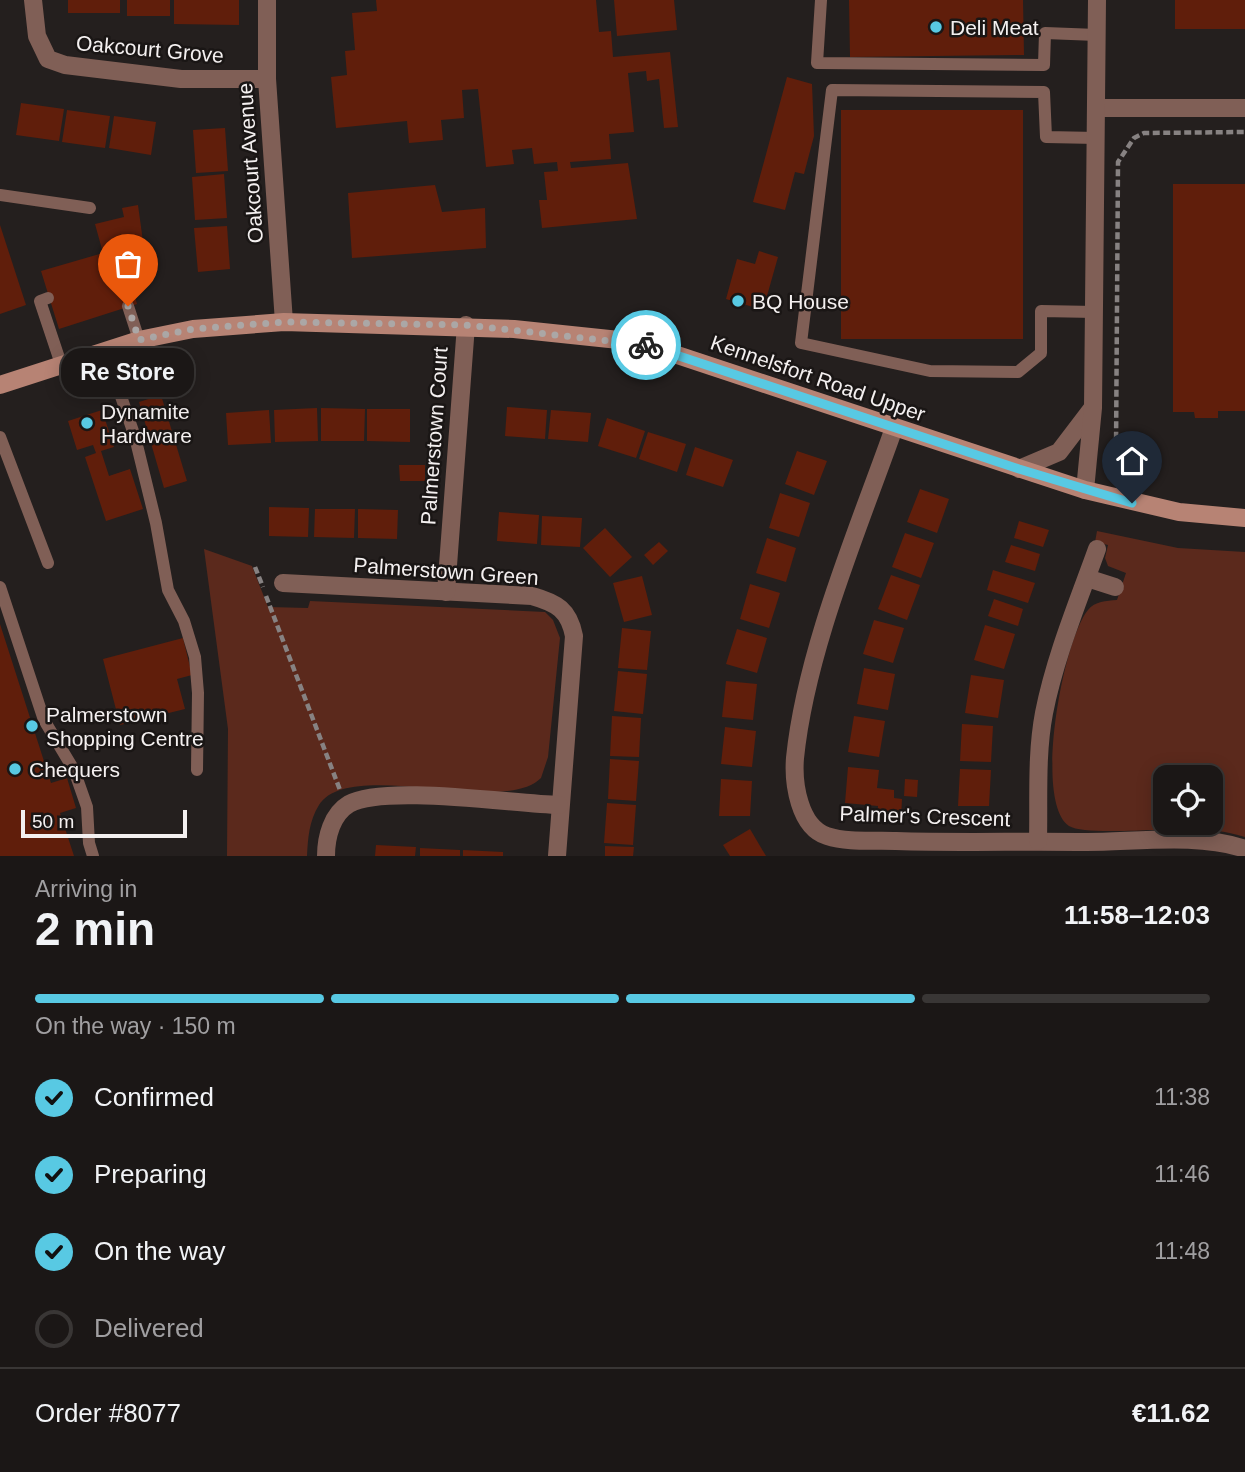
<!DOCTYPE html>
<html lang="en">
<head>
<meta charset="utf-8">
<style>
  body { margin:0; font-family:Helvetica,sans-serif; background:#24201f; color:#f1f3f6; height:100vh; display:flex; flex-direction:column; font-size:26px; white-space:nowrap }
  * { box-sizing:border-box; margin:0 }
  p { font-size:23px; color:#a09fa1 }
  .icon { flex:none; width:38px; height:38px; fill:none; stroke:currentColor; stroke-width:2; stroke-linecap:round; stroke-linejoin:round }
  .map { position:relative; height:856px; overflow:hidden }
  .sheet { display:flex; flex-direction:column; background:#1b1716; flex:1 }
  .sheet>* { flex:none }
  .tools { position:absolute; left:1153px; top:765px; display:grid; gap:14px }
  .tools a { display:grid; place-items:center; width:70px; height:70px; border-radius:14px; background:#1b1716; box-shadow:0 4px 18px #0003,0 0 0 2px #393635; font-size:35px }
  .scale { position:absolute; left:21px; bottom:18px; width:166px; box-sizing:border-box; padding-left:7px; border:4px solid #f4f0f0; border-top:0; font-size:19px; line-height:24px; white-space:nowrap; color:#f4f0f0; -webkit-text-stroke:5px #1a1615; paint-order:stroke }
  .pin { position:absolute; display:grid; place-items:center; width:60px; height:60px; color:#fff; margin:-72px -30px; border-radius:50% 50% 50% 0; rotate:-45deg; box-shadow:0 0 7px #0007 }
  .pin .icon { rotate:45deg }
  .courier { position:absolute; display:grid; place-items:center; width:70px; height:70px; margin:-35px; border:5px solid #58c9e3; border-radius:50%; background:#fff; color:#222; box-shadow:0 2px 9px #0007 }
  .bubble { position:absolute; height:49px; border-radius:21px; background:#1b1716; box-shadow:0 4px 18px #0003,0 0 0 2px #393635; font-size:23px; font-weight:700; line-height:49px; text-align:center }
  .overview em { font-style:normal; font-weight:700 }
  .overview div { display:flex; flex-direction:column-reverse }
  .overview { display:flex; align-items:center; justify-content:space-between; height:119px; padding:0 35px }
  h1 { font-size:46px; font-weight:700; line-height:52px }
  .bar { display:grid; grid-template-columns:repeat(4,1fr); gap:10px 7px; align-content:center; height:84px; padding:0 35px }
  .bar i { height:9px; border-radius:5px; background:#393635 }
  .bar .current { background:#58c9e3 }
  .bar p { grid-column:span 4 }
  .line { display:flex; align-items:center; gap:18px; padding:0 35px; border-top:2px solid #393635 }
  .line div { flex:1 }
  ol { padding:0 35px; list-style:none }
  li { display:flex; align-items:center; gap:21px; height:77px }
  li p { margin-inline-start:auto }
  li .icon { padding:7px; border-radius:50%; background:#58c9e3; color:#111; stroke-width:4 }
  li:last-child { color:#a09fa1 }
  li i { width:38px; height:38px; border:4px solid #393635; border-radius:50% }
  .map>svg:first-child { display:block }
  .green { fill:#5b291c; fill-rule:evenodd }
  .building { fill:#601e0b }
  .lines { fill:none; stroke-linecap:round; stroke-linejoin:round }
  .path { stroke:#878282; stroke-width:4.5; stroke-dasharray:7 3.5; stroke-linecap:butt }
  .lane { stroke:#805f56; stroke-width:12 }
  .street { stroke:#805f56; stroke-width:18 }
  .secondary { stroke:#b78374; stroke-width:18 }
  .done { stroke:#aba7a6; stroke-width:7; stroke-dasharray:0 12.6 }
  .route { stroke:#58c9e3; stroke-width:9 }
  .poi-dot { fill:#58c9e3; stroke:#1a1615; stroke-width:2.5 }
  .labels { text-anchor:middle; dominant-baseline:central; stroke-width:5; stroke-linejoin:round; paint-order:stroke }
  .poi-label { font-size:21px; fill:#f4f0f0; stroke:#1a1615; text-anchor:start }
  .street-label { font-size:21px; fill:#f4f0f0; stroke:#1a1615 }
</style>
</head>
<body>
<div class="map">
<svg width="1245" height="856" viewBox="0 0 1245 856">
  <rect width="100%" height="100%" fill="#241f1e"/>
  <!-- green -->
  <g class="green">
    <path d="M1097,531L1178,548L1245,552V837C1226,831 1207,829 1187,829C1163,828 1085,836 1069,826C1033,802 1063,640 1088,610C1095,601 1106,601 1117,600L1126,573L1108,566L1105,558L1108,545L1095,542ZM1166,777H1211V822H1166Z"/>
    <path d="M204,549L252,566L268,607L308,608L310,601L545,612L553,620L560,638L548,757L541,778C502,817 350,757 319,805C309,821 308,838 307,856H227L228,729Z"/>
  </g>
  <!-- building -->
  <g class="building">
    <rect x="68" y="0" width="52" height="13"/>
    <rect x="127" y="0" width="43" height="16"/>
    <path d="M174,0H239V25L174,24Z"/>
    <path d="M376,0H596L599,32L611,31L613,57L670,52L678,127L664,128L659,79L647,81L646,71L628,73L634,132L609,134L611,159L570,162L571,168L628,163L637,219L542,228L539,200H547L544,172L558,171L557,162L534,164L532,148L512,150L514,164L486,167L478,89L462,90L464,118L441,120L443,140L409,143L407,121L336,128L331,77L347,75L345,51L355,50L352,13L377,11Z"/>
    <path d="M614,0H674L677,30L617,36Z"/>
    <path d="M849,0H1023L1024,55L850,57Z"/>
    <rect x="1175" y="0" width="70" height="29"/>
    <path d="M787,77L812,84L814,136L804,174L795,172L785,210L753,202Z"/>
    <path d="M21,103L64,109L59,141L16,135Z"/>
    <path d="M67,110L110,116L105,148L62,142Z"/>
    <rect x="841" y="110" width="182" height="229"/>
    <path d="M114,116L156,122L151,155L109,148Z"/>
    <path d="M225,128L228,171L196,173L193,130Z"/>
    <path d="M224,174L227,218L195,220L192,177Z"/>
    <path d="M1173,184H1245V411H1218V418H1195L1194,412H1173Z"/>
    <path d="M435,185L442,212L485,208L486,248L352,258L348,193Z"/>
    <path d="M138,205L145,256L126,263L137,304L59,329L41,271L103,253L95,224L124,217L122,208Z"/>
    <path d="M0,225L26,305L0,314Z"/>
    <path d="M227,226L230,269L198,272L194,228Z"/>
    <path d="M759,251L778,257L763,310L726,299L737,259L755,264Z"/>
    <path d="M161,395L187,481L164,488L139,402Z"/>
    <path d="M507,407L547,410L545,439L505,436Z"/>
    <path d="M317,408L318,441L275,442L274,410Z"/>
    <path d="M321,408L365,409L364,441H321Z"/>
    <path d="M367,409H410V442L367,441Z"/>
    <path d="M102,410L114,447L101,451L109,476L130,469L143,509L106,521L85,457L96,453L93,445L77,450L68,421Z"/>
    <path d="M269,410L271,443L228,445L226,413Z"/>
    <path d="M551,410L591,413L588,442L548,439Z"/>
    <path d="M607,418L645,431L636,458L598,446Z"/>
    <path d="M648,432L686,444L677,472L639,459Z"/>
    <path d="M695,447L733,460L723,487L686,475Z"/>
    <path d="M797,451L827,461L814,495L785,484Z"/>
    <path d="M399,465H425V481H400Z"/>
    <path d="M920,489L949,499L937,533L907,522Z"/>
    <path d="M780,493L810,503L799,537L769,528Z"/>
    <path d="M269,507L309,508L308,537L269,536Z"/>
    <path d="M315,509H355L354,538L314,537Z"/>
    <path d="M358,509L398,510L397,539L358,538Z"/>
    <path d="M499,512L539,515L537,544L497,541Z"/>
    <path d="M542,516L582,518L580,547L541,545Z"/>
    <path d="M1019,521L1049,530L1043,547L1014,538Z"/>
    <path d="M605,528L632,557L610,577L583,548Z"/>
    <path d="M905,533L934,543L921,578L892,567Z"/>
    <path d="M767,538L796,548L786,582L756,573Z"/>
    <path d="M659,542L668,551L653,565L644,555Z"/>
    <path d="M1011,545L1040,554L1035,571L1005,562Z"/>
    <path d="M993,570L1035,583L1028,603L987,590Z"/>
    <path d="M891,575L920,585L907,620L878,609Z"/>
    <path d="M642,576L652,615L624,622L613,583Z"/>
    <path d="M750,584L780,593L769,628L740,619Z"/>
    <path d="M994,599L1023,609L1018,626L988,616Z"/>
    <path d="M874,620L904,628L893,663L863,654Z"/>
    <path d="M0,624L51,783L67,778L76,808L60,813L74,856H0Z"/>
    <path d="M985,625L1015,634L1004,669L974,660Z"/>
    <path d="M622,628L651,631L647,670L618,668Z"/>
    <path d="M737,629L767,638L757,673L726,664Z"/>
    <path d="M183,638L192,675L177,679L185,709L120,725L103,659Z"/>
    <path d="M864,668L895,674L888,710L857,704Z"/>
    <path d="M618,671L647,674L643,714L614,711Z"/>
    <path d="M971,675L1004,680L998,718L965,713Z"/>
    <path d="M726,681L757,684L753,720L722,717Z"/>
    <path d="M612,716L641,718L639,757L610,756Z"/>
    <path d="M854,716L885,721L879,757L848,752Z"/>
    <path d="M962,724L993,726L991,762L960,761Z"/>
    <path d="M725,727L756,731L752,767L721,764Z"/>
    <path d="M610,759L639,761L636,801L608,799Z"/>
    <path d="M848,767L879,770L877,788L894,790V798L902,799L901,818L877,816L878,806L845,803Z"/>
    <path d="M960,769L991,770L989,806H958Z"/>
    <path d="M721,779L752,781L750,816H719Z"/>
    <path d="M905,779L918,780L917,797L904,796Z"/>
    <path d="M607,803L636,805L633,845L604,843Z"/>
    <path d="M750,829L766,856H730L723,845Z"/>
    <path d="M376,845L416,847L415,856H375Z"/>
    <path d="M605,846L634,847L633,856H605Z"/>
    <path d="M420,848L460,850V856H420Z"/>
    <path d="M463,850L503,852V856H463Z"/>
  </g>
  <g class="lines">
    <!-- path -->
    <g class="path">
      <path d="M1126,479L1116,451L1118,162L1134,138L1144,133L1245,132"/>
      <path d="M255,567L263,587"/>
      <path d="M266,596L340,790"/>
    </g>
    <!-- lane -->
    <g class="lane">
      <path d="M821,0L817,63L1044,65L1045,33L1097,35"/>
      <path d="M0,195L90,208"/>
      <path d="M48,298L40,301L61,364"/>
      <path d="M128,306L139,340"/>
      <path d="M1095,312L1041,311V353L1018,372L930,371L801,343L832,90L1044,92L1046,137L1097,138"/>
      <path d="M105,350L135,437L156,523L168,590L184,621L195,657L198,693L197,770"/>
      <path d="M0,437L48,563"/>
      <path d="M0,587L44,720L74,770L87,807L89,843L93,856"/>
    </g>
    <!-- street -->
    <g class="street">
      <path d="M33,0L37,36L48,59L65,65L181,79H267"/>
      <path d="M267,0V79L284,322"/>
      <path d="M1098,108H1245"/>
      <path d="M894,428C858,530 806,650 795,758C793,783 799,827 827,836C848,843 874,840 896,841C959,843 1023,841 1087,842C1135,842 1200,833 1245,849"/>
      <path d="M1019,469L1059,452L1091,410"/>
      <path d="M1085,490L1093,408L1097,0"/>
      <path d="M1087,578L1115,587"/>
      <path d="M283,583L532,596C557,603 569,610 574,636L557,856"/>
      <path d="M446,592L466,325"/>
      <path d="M1038,841C1039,799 1036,755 1044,713C1055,657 1078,602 1097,549"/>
      <path d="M326,856C326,837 332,814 349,804C384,784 514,804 559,805"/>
    </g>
    <!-- secondary -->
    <path class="secondary" d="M0,385L139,340L193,329L284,322L514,329L638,342L1085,490L1179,512L1245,518"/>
  </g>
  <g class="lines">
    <!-- done -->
    <path class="done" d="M128,306L139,340L193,329L284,322L466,325L646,345"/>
    <!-- route -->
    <path class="route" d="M646,345L1019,469L1132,503"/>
  </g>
  <!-- markers -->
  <g class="poi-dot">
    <circle cx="936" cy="27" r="7"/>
    <circle cx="738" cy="301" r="7"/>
    <circle cx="87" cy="423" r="7"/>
    <circle cx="32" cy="726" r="7"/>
    <circle cx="15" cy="769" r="7"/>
  </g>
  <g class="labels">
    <!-- poi labels -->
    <g class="poi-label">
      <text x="950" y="27">Deli Meat</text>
      <text x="752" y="301">BQ House</text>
      <text x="101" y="411">Dynamite<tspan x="101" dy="24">Hardware</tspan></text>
      <text x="46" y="714">Palmerstown<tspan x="46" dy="24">Shopping Centre</tspan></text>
      <text x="29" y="769">Chequers</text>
    </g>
    <!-- street labels -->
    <g class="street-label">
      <text transform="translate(150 49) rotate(5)">Oakcourt Grove</text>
      <text transform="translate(250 163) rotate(-94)">Oakcourt Avenue</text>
      <text transform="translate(818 378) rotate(19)">Kennelsfort Road Upper</text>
      <text transform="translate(434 436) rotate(-86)">Palmerstown Court</text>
      <text transform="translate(446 571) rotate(4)">Palmerstown Green</text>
      <text transform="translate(925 816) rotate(2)">Palmer's Crescent</text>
    </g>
  </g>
</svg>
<div class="tools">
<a><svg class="icon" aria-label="locate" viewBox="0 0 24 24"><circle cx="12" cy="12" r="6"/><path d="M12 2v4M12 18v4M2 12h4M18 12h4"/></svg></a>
</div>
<div class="scale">50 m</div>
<div class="pin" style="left:128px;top:306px;background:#ea580c"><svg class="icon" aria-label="bag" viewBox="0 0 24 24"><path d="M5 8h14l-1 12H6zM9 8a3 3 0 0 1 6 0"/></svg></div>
<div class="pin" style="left:1132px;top:503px;background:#1f2937"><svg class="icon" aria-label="home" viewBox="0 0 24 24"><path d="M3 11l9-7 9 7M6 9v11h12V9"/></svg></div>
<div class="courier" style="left:646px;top:345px"><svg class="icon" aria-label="bike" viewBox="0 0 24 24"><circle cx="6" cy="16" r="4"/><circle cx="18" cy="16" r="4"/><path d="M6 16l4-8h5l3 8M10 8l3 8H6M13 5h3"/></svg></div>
<div class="bubble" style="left:61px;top:348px;width:133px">Re Store</div>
</div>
<section class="sheet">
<div class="overview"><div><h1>2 min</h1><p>Arriving in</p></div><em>11:58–12:03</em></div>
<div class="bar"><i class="current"></i><i class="current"></i><i class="current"></i><i></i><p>On the way · 150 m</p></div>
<ol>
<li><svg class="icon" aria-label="check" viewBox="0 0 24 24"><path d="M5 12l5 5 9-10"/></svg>Confirmed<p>11:38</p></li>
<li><svg class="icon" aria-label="check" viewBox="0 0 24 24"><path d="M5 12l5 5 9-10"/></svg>Preparing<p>11:46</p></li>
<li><svg class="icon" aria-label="check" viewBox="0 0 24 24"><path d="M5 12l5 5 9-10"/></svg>On the way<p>11:48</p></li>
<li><i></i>Delivered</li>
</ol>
<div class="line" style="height:91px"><div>Order #8077</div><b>€11.62</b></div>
</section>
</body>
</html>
